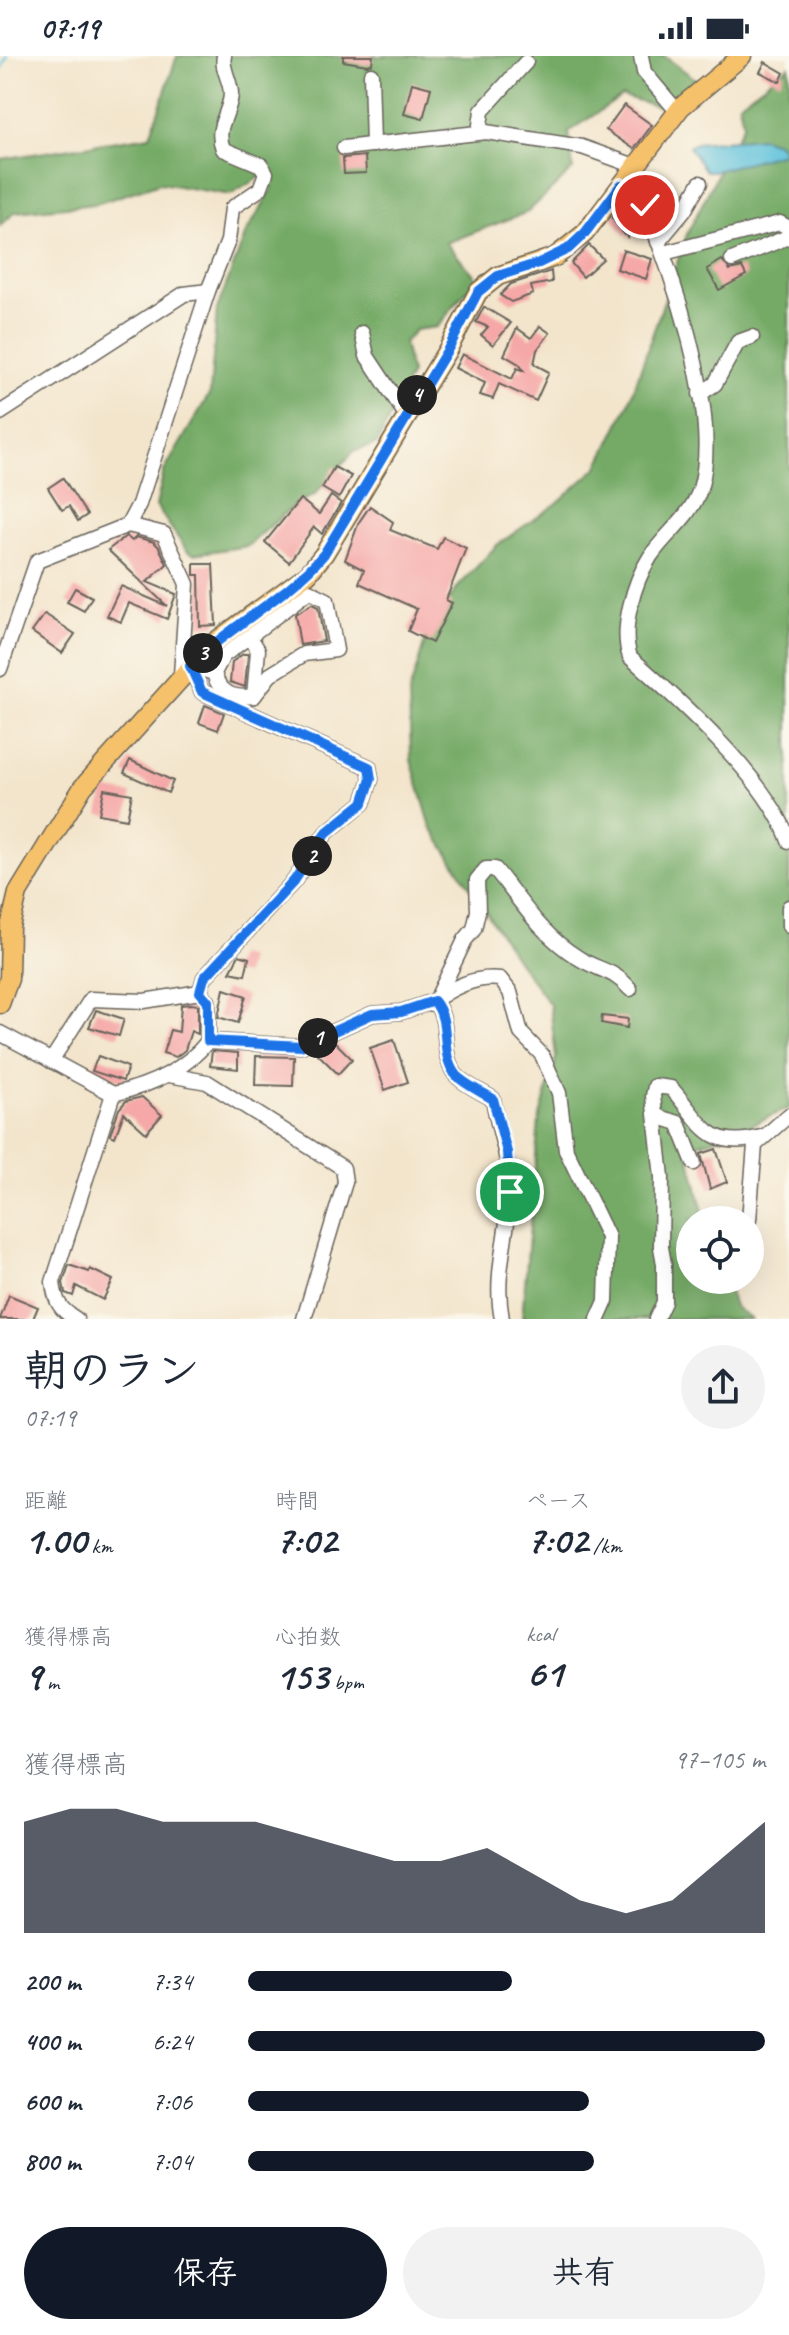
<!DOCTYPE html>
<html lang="ja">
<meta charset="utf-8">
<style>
:root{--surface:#fff;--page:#f2f2f3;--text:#1f2937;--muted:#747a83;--accent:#111827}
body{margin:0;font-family:Caveat,"Klee One",sans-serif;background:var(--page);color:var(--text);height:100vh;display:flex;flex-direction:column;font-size:30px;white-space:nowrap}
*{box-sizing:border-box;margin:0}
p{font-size:26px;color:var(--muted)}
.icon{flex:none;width:44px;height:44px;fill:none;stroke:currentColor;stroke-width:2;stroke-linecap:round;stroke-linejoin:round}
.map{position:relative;height:1263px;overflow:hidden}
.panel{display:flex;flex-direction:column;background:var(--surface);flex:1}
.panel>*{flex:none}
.buttons{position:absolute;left:676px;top:1150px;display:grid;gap:16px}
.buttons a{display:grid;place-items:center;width:88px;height:88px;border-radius:50%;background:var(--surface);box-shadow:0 8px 32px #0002;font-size:40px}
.pin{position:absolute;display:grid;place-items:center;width:68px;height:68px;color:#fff;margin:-34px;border:4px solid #fff;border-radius:50%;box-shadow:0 2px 8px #0007}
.km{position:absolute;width:40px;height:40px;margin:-20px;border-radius:50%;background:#222;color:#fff;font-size:22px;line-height:40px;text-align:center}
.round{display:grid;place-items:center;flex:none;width:84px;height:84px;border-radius:42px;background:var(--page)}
.headline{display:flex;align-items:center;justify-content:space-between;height:136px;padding:0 24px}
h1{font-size:44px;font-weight:700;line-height:60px}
.metrics{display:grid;grid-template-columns:repeat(3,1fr);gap:12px;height:136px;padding:8px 24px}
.metrics div{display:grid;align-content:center}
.metrics b{font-size:40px;font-weight:700}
.metrics small{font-size:22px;font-weight:400}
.metrics p{font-size:22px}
.chart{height:224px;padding:16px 24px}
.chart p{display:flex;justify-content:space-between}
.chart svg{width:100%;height:144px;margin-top:8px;fill:var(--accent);opacity:.7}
.primary-button{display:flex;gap:16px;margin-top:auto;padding:16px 24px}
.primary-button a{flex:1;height:92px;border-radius:48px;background:var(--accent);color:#fff;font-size:32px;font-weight:700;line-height:92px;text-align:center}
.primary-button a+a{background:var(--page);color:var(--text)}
ul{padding:0 24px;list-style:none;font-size:26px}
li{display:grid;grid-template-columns:128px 96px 1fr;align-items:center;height:60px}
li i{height:20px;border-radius:10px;background:var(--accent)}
.status{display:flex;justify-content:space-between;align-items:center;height:56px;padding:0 40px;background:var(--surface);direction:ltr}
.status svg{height:22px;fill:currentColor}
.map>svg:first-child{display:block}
.forest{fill:#75aa66;stroke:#486341;stroke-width:2}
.water{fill:#5dc1db;stroke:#3c6e7c;stroke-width:2}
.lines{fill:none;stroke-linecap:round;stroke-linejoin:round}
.stream{stroke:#5dc1db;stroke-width:3}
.building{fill:#f5a8a7}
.minor-casing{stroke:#67625a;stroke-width:17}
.major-casing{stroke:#67625a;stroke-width:21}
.minor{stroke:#fff;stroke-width:14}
.major{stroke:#f5c16b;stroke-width:18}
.route-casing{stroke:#fff;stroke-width:16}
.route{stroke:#1a73e8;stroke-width:10}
</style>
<div class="status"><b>07:19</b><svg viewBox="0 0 49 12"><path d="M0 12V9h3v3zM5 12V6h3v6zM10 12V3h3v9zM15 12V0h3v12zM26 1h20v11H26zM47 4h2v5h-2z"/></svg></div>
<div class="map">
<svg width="789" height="1263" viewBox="0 0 789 1263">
<rect width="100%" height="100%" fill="#fbf7ec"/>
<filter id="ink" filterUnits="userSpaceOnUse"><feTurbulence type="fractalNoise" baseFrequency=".0125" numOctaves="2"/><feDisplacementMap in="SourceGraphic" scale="16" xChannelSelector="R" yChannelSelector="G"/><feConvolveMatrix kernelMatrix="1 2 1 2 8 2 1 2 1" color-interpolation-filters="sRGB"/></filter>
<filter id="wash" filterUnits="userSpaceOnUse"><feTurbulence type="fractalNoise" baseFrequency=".006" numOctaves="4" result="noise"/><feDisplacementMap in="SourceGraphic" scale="32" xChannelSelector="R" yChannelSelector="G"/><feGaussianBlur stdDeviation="1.8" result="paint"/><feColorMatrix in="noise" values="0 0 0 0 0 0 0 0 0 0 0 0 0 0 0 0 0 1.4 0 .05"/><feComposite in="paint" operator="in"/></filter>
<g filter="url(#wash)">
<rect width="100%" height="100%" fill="#f3e5cc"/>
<g class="forest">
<path d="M177 0H664L697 24 663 52 622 40 569 76 573 113 528 156 446 187 477 222 437 271 415 274 404 287 411 318 377 388 354 395 314 439 293 450 248 490 194 498 187 495 156 450 164 415 210 337 217 253 246 177 273 132 262 120 230 139 160 127 96 148 15 156 0 170V103L150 80Z"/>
<path d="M789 10V1052L728 1079 687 1091 705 1164H690V1224H725L734 1250 750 1263H522L539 1064 556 1002 550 949 517 904 431 771 411 704 409 637 427 578 457 532 497 489 556 448 598 411 629 347 687 178 743 68 739 47Z"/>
</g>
<path class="water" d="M762 82 779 88 783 97 715 115H706L689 91 696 87Z"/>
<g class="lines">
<path class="stream" d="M0 15 7 0"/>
</g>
<g id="blocks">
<g class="building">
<path d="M343 0H373L372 8 367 9 343 5Z"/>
<path d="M765 6 784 17 780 26 760 16Z"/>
<path d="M412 27 431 32 423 63 404 58Z"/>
<path d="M624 49 652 69 634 93 606 74Z"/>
<path d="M365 100 366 117 344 118 343 102Z"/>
<path d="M626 143 642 167 627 182 630 174 625 179 612 162Z"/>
<path d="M589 189 603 203 583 221 571 207Z"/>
<path d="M623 194 652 203 646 223 617 213Z"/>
<path d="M722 204 730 214 742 211 746 219 719 234 707 213Z"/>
<path d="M551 215 552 226 531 230 533 238 511 246 500 239 511 228Z"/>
<path d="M484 251 511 267 493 289 481 279 488 271 476 266Z"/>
<path d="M540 270 550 277 537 294 534 308 549 316 536 345 499 328 493 343 480 339 485 327 455 312 462 298 512 323 517 312 524 315 519 308 504 299 517 272 531 282Z"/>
<path d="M334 411 351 420 339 442 322 432Z"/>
<path d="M63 422 87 459 78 465 69 450 62 454 48 432Z"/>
<path d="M331 440 341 447 322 478 314 471 289 506 265 486 300 443 319 458Z"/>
<path d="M370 450 393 466 390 474 437 493 443 481 466 492 446 544 452 547 432 587 408 575 417 553 359 527 364 514 345 504 359 466Z"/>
<path d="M126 480 132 485 136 481 154 486 159 491 167 508 147 526 176 538 167 563 129 547 121 566 107 560 121 530 167 550 108 494Z"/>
<path d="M194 508H213L216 569 200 570 199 519H194Z"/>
<path d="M75 532 92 541 84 555 67 546Z"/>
<path d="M312 548 318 551 324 585 300 589 295 558Z"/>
<path d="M45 558 75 578 62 597 32 576Z"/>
<path d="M243 598H248L245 631 230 626 232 606Z"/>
<path d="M205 649 224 657 218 674 199 667Z"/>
<path d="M130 704 173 725 168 737 124 717Z"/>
<path d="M104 733 132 738 127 763 99 758Z"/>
<path d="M239 899 249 902 245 919 230 916Z"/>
<path d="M224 933 246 940 238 967 218 961Z"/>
<path d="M191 948 198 949V978L191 975 185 994 176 1001 163 997 170 974 179 976 181 949Z"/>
<path d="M96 954 124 963 119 980 89 971Z"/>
<path d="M602 960 628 963 627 972 601 967Z"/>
<path d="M394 984 408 1026 385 1034 370 992Z"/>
<path d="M335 986 352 1003 338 1018 315 995Z"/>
<path d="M212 995 238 997V1013L210 1010Z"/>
<path d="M98 1000 128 1011 123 1025 92 1015Z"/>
<path d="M256 1000 294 1001 293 1030 255 1029Z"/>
<path d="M142 1041 162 1059 146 1077 124 1057 115 1081 110 1079 119 1053 126 1045Z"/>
<path d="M716 1093 727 1126 710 1133 701 1098Z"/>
<path d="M69 1209 89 1216 90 1213 113 1224 103 1244 76 1230 73 1240 65 1237 63 1227Z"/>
<path d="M9 1239 38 1251 33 1263H0Z"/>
</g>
</g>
</g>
<g filter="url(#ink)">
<use href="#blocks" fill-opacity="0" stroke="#67625a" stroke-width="2"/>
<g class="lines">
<g class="minor-casing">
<g id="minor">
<path d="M641 0 644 16 677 55"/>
<path d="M371 18 373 89"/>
<path d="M479 76 482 55 526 6"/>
<path d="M344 92 486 76 582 91 635 110"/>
<path d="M621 129C630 133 639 139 644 148 651 158 653 172 657 182 681 245 720 367 700 433 691 461 665 478 650 501 634 526 620 573 630 601 680 645 768 724 789 785"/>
<path d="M658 186 684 155 700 127"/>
<path d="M664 197 780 167 789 172"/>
<path d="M732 204 788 181 789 175"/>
<path d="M208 235 228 185 232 152 260 133 266 117 261 109 223 93C214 70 230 59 231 38 231 25 221 12 224 0"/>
<path d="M362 277 367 300 406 359"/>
<path d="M700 338 715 328 738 286 752 281"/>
<path d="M0 357 184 238 208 235 139 448 128 469"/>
<path d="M245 583 253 586 258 594 254 640"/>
<path d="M190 610 202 636 369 711 371 723 363 747 326 777 294 825 204 922 200 936"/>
<path d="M190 610 214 617C219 637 233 643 254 640L270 619 304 598 336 594 327 544 309 535 223 600 214 617"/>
<path d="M0 613 37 505 128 469 164 478 187 528 181 619"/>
<path d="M789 851V870"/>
<path d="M439 938 465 884 474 873 478 855 477 824 486 813H495C521 845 541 879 577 901 598 915 612 912 630 933"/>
<path d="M434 945C453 931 476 920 500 923L510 936 521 977 542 999 559 1037 566 1094 608 1181 606 1245 598 1263"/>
<path d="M0 977 113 1038C150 1030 184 1015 208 985L301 990 372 958 401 956 434 945C452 967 439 996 455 1018 463 1028 482 1036 493 1043 498 1074 510 1102 510 1134 509 1178 493 1218 502 1263"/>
<path d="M51 1005 91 943 144 945 200 936 208 945V985"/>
<path d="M169 1019 207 1026 343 1112 345 1126 304 1263"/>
<path d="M656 1060 678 1067 694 1107"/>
<path d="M749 1164 755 1089 789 1059"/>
<path d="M76 1263C60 1254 55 1245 53 1226L113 1038"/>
<path d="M656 1263 664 1246V1208L661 1191 662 1121 653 1040 655 1030 671 1032C702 1066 707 1095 761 1081"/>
</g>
</g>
<g class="major-casing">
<path id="major" d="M0 948 9 923 10 871 18 837 83 731 212 588 308 518 324 498 448 293 478 236 498 220 555 201 585 177 681 51 742 0"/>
</g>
<use href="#minor" class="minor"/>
<use href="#major" class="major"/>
</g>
</g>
<g class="lines" filter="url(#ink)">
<g class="route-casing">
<path id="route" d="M510 1136 507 1096 493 1043C482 1036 463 1028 455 1018 439 996 452 967 434 945L401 956 372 958 301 990 208 985V945L200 936 204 922 294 825 326 777 363 747 371 723 369 711 202 636 190 610C231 568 286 543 324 498L448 293 478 236 498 220 539 207 568 193 585 177 621 129 645 149"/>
</g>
<use href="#route" class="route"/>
</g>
</svg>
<div class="buttons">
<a><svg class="icon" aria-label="locate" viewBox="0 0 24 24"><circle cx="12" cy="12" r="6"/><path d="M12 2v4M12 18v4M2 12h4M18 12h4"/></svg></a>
</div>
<div class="pin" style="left:510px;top:1136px;background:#1e9e55"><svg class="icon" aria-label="arrive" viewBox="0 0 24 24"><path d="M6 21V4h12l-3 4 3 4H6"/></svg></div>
<div class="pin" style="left:645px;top:149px;background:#d93025"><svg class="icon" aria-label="check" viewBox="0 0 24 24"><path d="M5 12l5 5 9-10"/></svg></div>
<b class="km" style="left:318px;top:982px">1</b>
<b class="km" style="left:312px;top:800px">2</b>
<b class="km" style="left:203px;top:597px">3</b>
<b class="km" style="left:417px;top:339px">4</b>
</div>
<section class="panel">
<div class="headline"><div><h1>朝のラン</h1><p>07:19</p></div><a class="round"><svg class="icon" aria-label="share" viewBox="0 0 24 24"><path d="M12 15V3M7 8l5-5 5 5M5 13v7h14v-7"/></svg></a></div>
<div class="metrics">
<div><p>距離</p><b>1.00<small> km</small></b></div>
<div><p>時間</p><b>7:02</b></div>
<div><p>ペース</p><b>7:02<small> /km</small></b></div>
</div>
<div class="metrics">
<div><p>獲得標高</p><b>9<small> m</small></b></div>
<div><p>心拍数</p><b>153<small> bpm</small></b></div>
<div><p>kcal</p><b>61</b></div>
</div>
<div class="chart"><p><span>獲得標高</span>97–105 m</p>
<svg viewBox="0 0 160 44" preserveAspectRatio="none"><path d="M0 44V10L10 6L20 6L30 10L40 10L50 10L60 14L70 18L80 22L90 22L100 18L110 26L120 34L130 38L140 34L150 22L160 10V44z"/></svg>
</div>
<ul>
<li><b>200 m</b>7:34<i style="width:51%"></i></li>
<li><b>400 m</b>6:24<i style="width:100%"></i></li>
<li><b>600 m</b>7:06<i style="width:66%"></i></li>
<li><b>800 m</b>7:04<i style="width:67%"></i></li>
</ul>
<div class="primary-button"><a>保存</a><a>共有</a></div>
</section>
